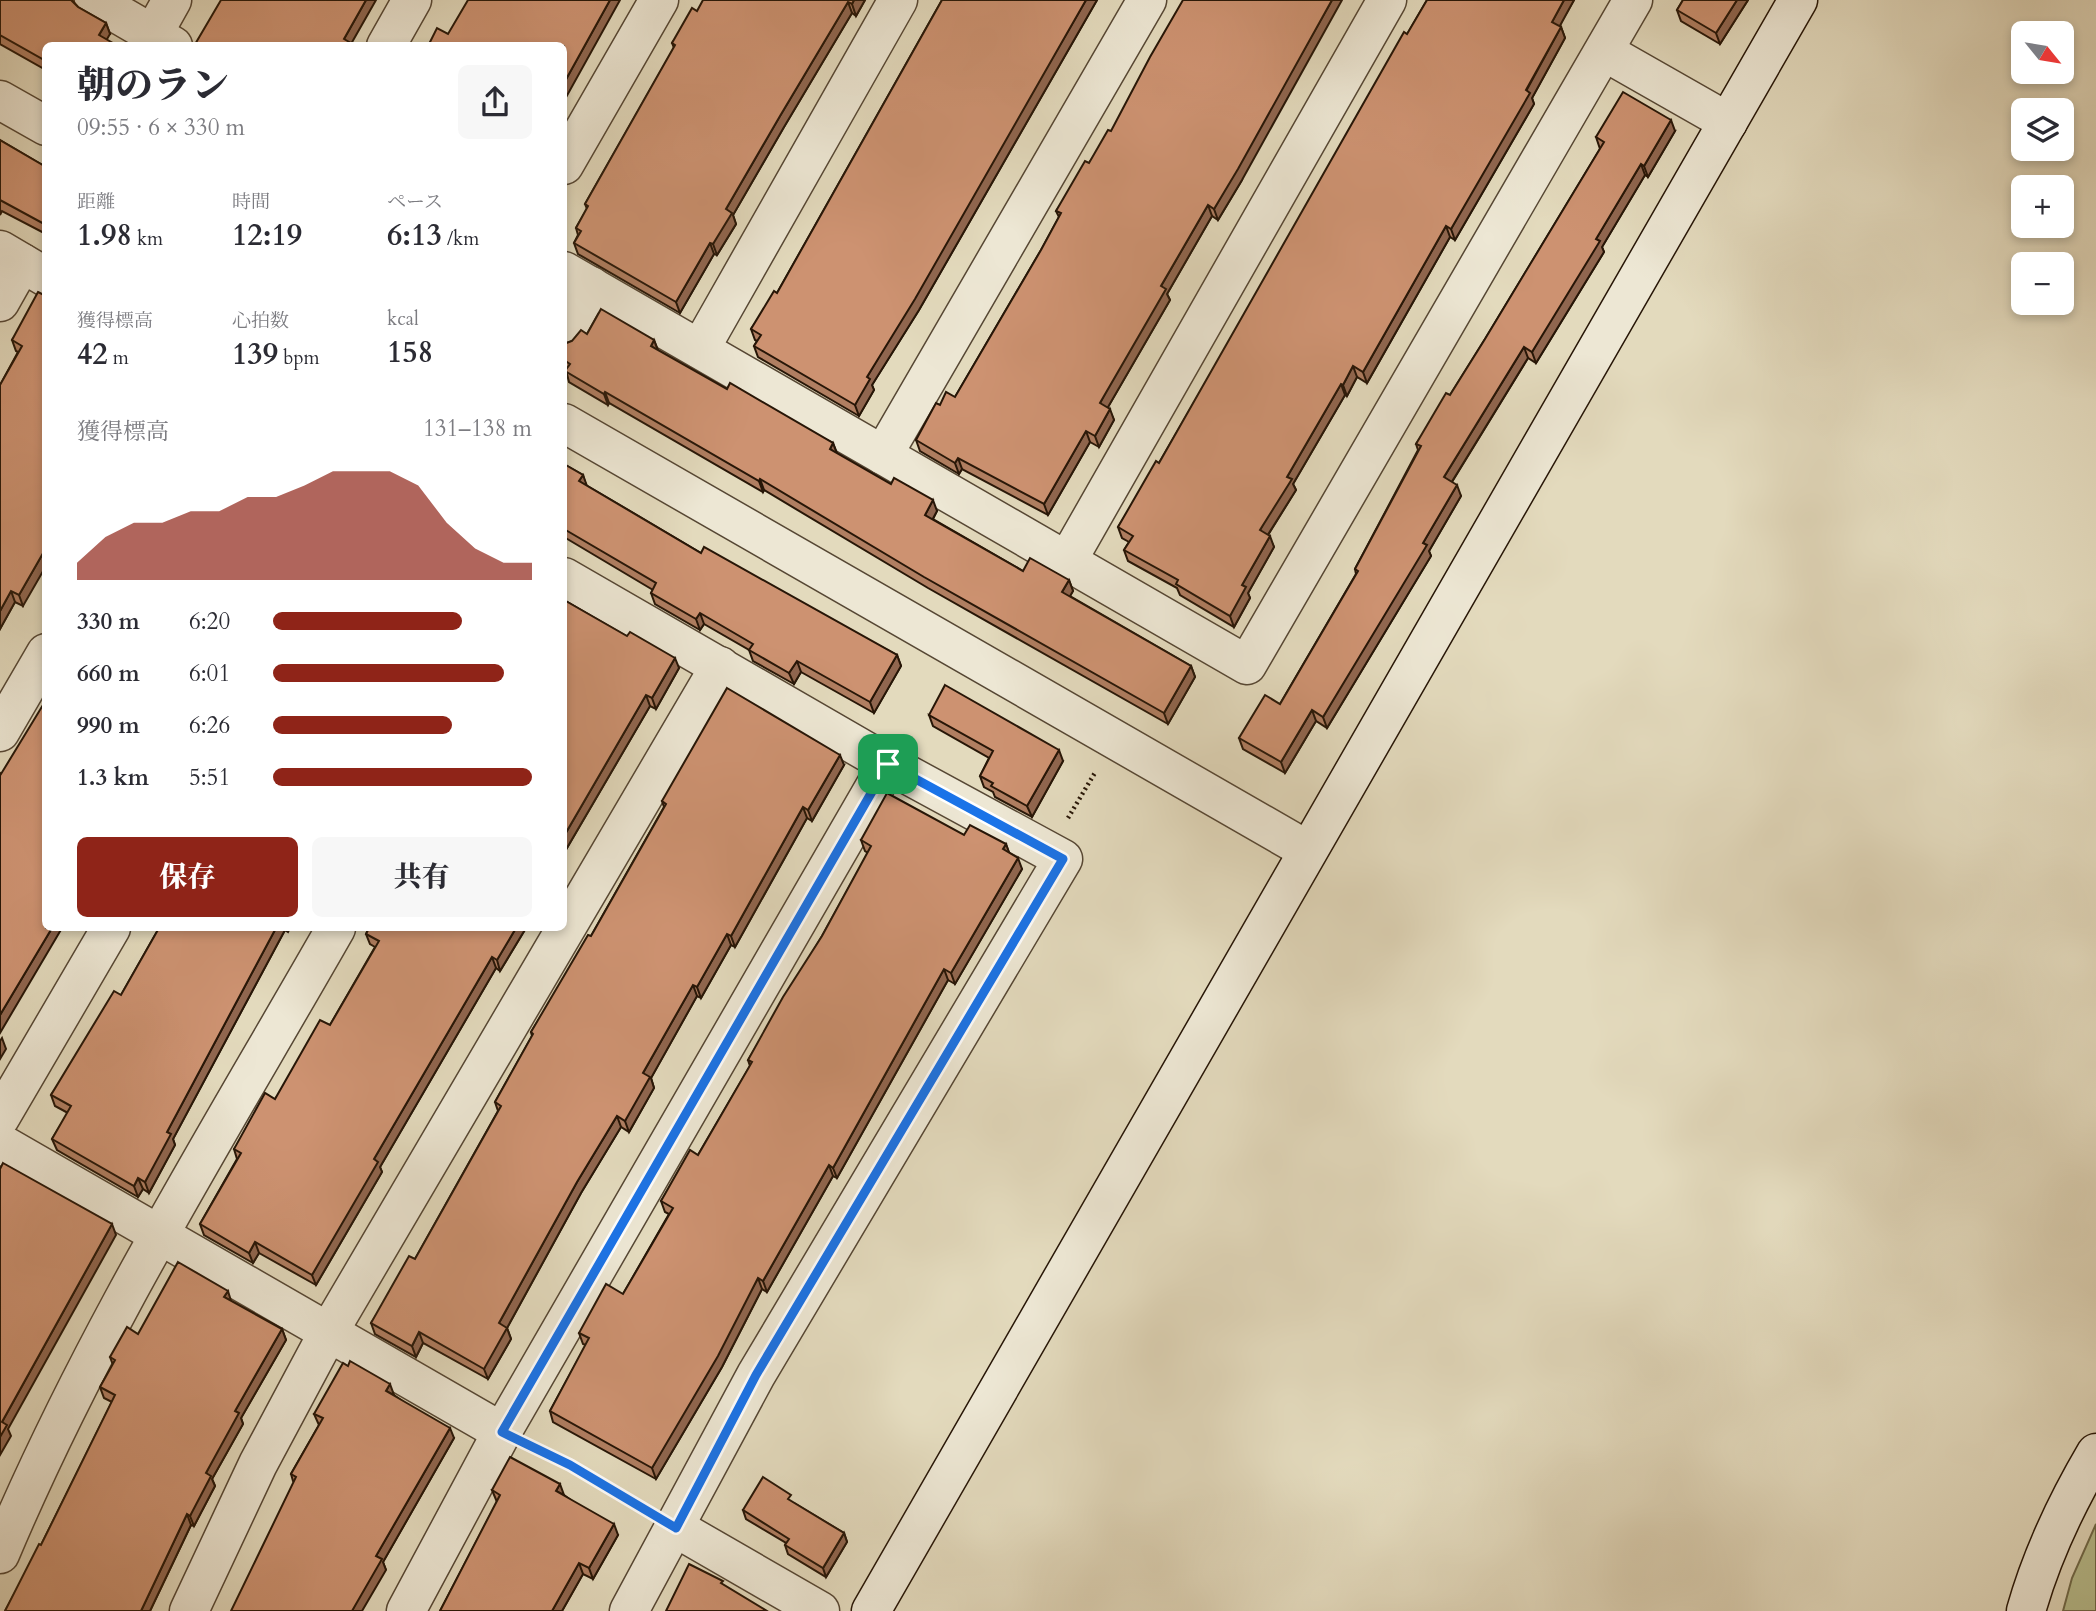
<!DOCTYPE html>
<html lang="ja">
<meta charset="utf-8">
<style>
:root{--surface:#fff;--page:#f7f7f7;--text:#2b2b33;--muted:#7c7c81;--accent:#8f2418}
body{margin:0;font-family:Cardo,"Noto Serif JP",serif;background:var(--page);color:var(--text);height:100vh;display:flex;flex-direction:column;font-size:26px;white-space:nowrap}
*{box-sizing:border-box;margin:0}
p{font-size:23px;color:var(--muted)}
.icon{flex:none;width:38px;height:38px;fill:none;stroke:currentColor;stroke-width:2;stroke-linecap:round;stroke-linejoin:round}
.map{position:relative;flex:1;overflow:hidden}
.sheet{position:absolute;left:42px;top:42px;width:525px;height:889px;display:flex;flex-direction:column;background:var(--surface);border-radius:10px;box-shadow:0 4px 10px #0003}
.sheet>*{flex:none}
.needle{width:46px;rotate:120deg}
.fabs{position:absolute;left:2011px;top:21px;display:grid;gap:14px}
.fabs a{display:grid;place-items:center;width:63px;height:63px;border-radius:10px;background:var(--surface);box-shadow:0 4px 10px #0003;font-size:35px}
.pin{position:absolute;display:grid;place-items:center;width:60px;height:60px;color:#fff;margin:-30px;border-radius:14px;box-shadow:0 4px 10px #0006}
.round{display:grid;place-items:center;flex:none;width:74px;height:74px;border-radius:10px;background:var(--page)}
.headline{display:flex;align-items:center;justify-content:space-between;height:119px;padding:0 35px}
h1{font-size:38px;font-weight:800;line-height:52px}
.metrics{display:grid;grid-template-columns:repeat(3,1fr);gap:10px;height:119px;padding:7px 35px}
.metrics div{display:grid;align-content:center}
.metrics b{font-size:30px;font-weight:800}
.metrics small{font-size:19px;font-weight:400}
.metrics p{font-size:19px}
.chart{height:196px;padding:14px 35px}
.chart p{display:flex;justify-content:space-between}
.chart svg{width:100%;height:126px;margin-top:7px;fill:var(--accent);opacity:.7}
.primary-button{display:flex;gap:14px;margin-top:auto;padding:14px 35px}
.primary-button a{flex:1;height:80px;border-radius:10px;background:var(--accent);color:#fff;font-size:28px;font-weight:800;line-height:80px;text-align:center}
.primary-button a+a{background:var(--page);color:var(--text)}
ul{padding:0 35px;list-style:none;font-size:23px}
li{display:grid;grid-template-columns:112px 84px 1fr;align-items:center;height:52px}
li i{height:18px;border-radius:9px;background:var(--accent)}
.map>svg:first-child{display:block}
.green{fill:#b8be8e;stroke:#706a4a;stroke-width:2}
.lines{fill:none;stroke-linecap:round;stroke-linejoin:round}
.street-casing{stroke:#564734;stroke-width:41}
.secondary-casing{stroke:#271607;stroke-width:41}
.path{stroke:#271607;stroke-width:4.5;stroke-dasharray:2 3.5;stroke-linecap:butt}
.street{stroke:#ede7d4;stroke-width:38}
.secondary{stroke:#ede7d4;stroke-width:38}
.wall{fill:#b07e61;stroke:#271607;stroke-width:2}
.shaded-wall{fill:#90664f;stroke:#271607;stroke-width:2}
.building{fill:#cd9271;stroke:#271607;stroke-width:2}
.route-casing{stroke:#fff;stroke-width:14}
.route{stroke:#1a73e8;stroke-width:9}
</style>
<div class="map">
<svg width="2096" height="1611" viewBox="0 0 2096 1611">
<rect width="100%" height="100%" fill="#e3dabd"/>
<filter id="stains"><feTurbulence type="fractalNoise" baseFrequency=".00286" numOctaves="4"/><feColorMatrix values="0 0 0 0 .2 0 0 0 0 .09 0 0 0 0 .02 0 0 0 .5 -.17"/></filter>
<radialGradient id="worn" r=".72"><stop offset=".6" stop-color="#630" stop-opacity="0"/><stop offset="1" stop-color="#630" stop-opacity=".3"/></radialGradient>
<path class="green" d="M2096 1524V1611H2063L2072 1578Z"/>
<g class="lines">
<g class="street-casing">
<g id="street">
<path d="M94 0 173 46"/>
<path d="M153 34 172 0"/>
<path d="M386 46 412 0"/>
<path d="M1605 52 1728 122"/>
<path d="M0 100 46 126"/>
<path d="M564 165 659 0"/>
<path d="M0 250 46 277"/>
<path d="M564 271 1247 665 1633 0"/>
<path d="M0 302 22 263"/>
<path d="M564 334 591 286"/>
<path d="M700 349 898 0"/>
<path d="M564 423 1307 850"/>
<path d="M883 455 1147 0"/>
<path d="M1067 561 1387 0"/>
<path d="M564 577 888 764 1063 859 756 1375 629 1611"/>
<path d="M0 732 46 653"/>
<path d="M0 1118 111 928"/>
<path d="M0 1143 502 1432"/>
<path d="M676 1528 820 1611"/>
<path d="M0 1554C92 1335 219 1133 336 928"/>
<path d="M189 1611 258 1464 328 1333 720 666"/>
<path d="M406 1611 502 1432 888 764"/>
</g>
</g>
<g class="secondary-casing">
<g id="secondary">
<path d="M871 1611 1798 0"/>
<path d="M2026 1611C2042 1554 2066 1504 2096 1453"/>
</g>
</g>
<g class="path">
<path d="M1068 818 1096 771"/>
<path d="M537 1449 640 1506"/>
</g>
<use href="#street" class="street"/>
<use href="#secondary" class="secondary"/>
</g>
<g class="wall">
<path d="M0 0H72L78 7 106 23 110 34 46 46V70L0 44Z"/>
<path d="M865 0 856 16 852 13 784 127 733 215 736 224 717 255 714 254 680 313 578 254 574 243 578 235 576 228 587 209 585 204 674 48 672 43 697 11Z"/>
<path d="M942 0H1097L919 310 872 385 874 390 859 416 758 357 754 346 757 341 755 340 751 329 777 293Z"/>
<path d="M1427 0H1574L1559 26 1561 27 1565 38 1532 98 1534 104 1455 240 1450 237 1367 383 1357 377 1347 396 1345 395 1293 484 1296 490 1268 535 1274 547 1248 593 1250 598 1234 627 1180 595 1177 588 1128 561 1124 550 1129 542 1122 538 1118 527 1159 463Z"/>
<path d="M1683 0H1748L1720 44 1681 21 1677 10Z"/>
<path d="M1111 131 1242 180 1218 220 1212 216 1167 294 1170 300 1108 407 1114 420 1099 447 1090 442 1048 515 962 469 959 474 920 451 916 440 940 405 955 397 1041 250 1059 217 1056 211Z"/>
<path d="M1675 131 1648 177 1645 175 1602 247 1604 252 1536 363 1528 358 1452 482 1461 496 1429 551 1431 556 1327 728 1316 721 1285 773 1243 749 1239 738 1280 704 1356 574 1355 569 1418 450 1416 444 1450 395 1485 339 1600 149 1596 137Z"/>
<path d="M0 140 46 167V234L2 211 0 215Z"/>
<path d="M46 296 23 606 15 602 0 629V385L18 352 16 351 12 340Z"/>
<path d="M587 334 654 340 658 350 727 389 833 443 837 453 937 511 933 519 1023 571 1069 580 1073 591 1070 596 1191 666 1195 677 1168 724 928 588 764 490 763 492 609 403 608 405 569 382 566 370 564 369V344L572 341Z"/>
<path d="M564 464 583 475 586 485 701 553 897 655 901 666 874 713 801 672 794 684 753 661 749 650 704 624 700 630 655 604 651 593 653 590 564 537Z"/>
<path d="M564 600 679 668 656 709 650 706 564 853Z"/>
<path d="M929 715 1063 761 1032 817 995 797 993 792 984 787 980 776 989 758 933 726Z"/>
<path d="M844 765 812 821 807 818 735 947 731 945 701 998 697 996 651 1078 654 1088 629 1132 621 1127 581 1193 507 1328 511 1339 488 1379 423 1343 416 1357 375 1334 371 1323 415 1259 498 1111 495 1102 532 1036 531 1032 591 936 664 807 662 801Z"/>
<path d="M964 835 1006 844 1009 853 1022 869 955 984 948 980 837 1178 833 1176 767 1292 762 1289 722 1367 656 1479 553 1422 550 1411 586 1345 583 1344 579 1333 623 1294 669 1214 665 1212 661 1201 698 1155 750 1066 748 1060 822 936 868 853 865 851 861 840Z"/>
<path d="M159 928H290L288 932 285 930 173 1139 175 1145 149 1193 143 1189 138 1197 57 1150 52 1139 68 1113 55 1106 51 1095 121 995Z"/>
<path d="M369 928H526L500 971 496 968 380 1167 382 1172 316 1285 259 1253 253 1263 204 1235 200 1224 237 1159 234 1149 275 1099 330 1025 375 947 370 944 366 934Z"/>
<path d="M231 1301 282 1329 286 1340 241 1418 243 1424 212 1479 215 1486 194 1526 191 1525 150 1611H5L41 1545 112 1402 104 1398 100 1387 113 1365 110 1357 138 1334Z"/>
<path d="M394 1395 454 1438 383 1562 386 1570 293 1481 291 1474 319 1425 314 1414Z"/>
<path d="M492 1490 564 1495 618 1535 593 1579 583 1574 562 1611H440L497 1502Z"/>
<path d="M794 1503 844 1533 847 1542 826 1577 788 1554 785 1545 786 1543 746 1519 743 1510Z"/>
</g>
<g class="shaded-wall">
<path d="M366 0H376L351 44V46H346L344 39Z"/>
<path d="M610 0H620L564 101V83Z"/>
<path d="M854 0H865L856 16 852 4Z"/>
<path d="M1086 0H1097L919 310 872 385 874 390 859 416 855 405 867 377Z"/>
<path d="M1332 0H1342L1242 180 1218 220 1214 209Z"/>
<path d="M1564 0H1574L1556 33 1552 22Z"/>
<path d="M1737 0H1748L1720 44 1716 33Z"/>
<path d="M848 2 852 13 784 127 733 215 736 224 717 255 713 244 726 209 780 116Z"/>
<path d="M106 23 110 34 103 46 99 35Z"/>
<path d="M1561 27 1565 38 1532 98 1534 104 1455 240 1451 229Z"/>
<path d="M1671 120 1675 131 1648 177 1644 166Z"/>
<path d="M1641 164 1645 175 1602 247 1604 252 1536 363 1532 352 1596 239Z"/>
<path d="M1208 205 1212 216 1167 294 1170 300 1104 414 1100 403 1161 286Z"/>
<path d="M1446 226 1450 237 1367 383 1363 372Z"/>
<path d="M710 243 714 254 680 313 676 302Z"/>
<path d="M654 340 658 351 651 346Z"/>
<path d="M1524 347 1528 358 1448 488 1444 477Z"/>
<path d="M1353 366 1357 377 1347 396 1343 385Z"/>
<path d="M1341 384 1345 395 1293 484 1296 490 1264 541 1260 530 1287 477Z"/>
<path d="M605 392 609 403 608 405 604 394Z"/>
<path d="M1110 409 1114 420 1099 447 1095 436Z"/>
<path d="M1086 431 1090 442 1048 515 1044 504Z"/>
<path d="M833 443 837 454 830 449Z"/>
<path d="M958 458 962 469 959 474 955 463Z"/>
<path d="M583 475 587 486 579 481Z"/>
<path d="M760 479 764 490 763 492 759 481Z"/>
<path d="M1457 485 1461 496 1429 551 1431 556 1327 728 1323 717 1423 543Z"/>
<path d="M933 500 937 511 929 526 925 515Z"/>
<path d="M1270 536 1274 547 1248 593 1250 598 1234 627 1230 616 1242 585Z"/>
<path d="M46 548V566L23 606 19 595Z"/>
<path d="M1069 580 1073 591 1066 603 1062 592Z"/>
<path d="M11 591 15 602 0 629V611Z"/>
<path d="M700 613 704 624 700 630 696 619Z"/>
<path d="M897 655 901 666 874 713 870 702Z"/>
<path d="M675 658 679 668 656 709 652 698Z"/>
<path d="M797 661 801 672 794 684 789 673Z"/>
<path d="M1191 666 1195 677 1168 724 1164 713Z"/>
<path d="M646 695 650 706 564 853V836Z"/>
<path d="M1312 710 1316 721 1285 773 1281 762Z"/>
<path d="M1059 750 1063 761 1032 817 1027 806Z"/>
<path d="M840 755 844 765 812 821 808 810Z"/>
<path d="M803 807 807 818 735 947 731 936Z"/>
<path d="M1006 844 1010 855 1003 849Z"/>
<path d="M1018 858 1022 869 955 984 951 973Z"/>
<path d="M52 928H62L0 1033V1015Z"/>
<path d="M276 928H284L285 930 173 1139 175 1145 149 1193 145 1182 167 1132Z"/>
<path d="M516 928H526L500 971 497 960Z"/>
<path d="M727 934 731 945 701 998 697 987Z"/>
<path d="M492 957 496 968 380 1167 382 1172 316 1285 312 1275 374 1159Z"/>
<path d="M944 969 948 980 837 1178 833 1168Z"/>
<path d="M693 985 697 996 651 1078 654 1088 629 1132 625 1121 643 1073Z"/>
<path d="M2 1038 6 1049 0 1059V1041Z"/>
<path d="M617 1116 621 1127 581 1193 507 1328 511 1339 488 1379 484 1369 499 1323 577 1182Z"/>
<path d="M829 1165 833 1176 767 1292 763 1281Z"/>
<path d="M138 1178 143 1189 138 1197 134 1186Z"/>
<path d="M112 1224 116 1235 8 1429 11 1436 0 1455V1437L2 1422Z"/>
<path d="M255 1242 259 1253 253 1263 249 1253Z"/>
<path d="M758 1278 762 1289 722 1367 656 1479 652 1468Z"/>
<path d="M228 1291 231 1301 224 1297Z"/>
<path d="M282 1329 286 1340 241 1418 243 1424 212 1479 215 1486 194 1526 190 1516 206 1473 235 1411Z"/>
<path d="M419 1332 423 1343 416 1357 412 1346Z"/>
<path d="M390 1384 394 1395 386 1391Z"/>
<path d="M450 1428 454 1438 383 1562 386 1570 362 1611H352L376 1556Z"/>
<path d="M560 1484 564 1495 556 1491Z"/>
<path d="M187 1514 191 1525 150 1611H141Z"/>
<path d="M614 1524 618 1535 593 1579 589 1568Z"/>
<path d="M844 1533 847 1542 826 1577 823 1568Z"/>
<path d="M579 1563 583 1574 562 1611H552Z"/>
</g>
<g class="building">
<path d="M0 0H71L78 7 106 23 99 35 118 46H46V61L0 35Z"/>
<path d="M221 0H366L344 39 351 43 349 46H194Z"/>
<path d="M468 0H610L564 83V46H428L437 28 448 34Z"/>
<path d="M703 0H854L852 4 848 2 780 116 726 209 732 213 713 244 710 243 676 302 574 243 581 231 576 228 588 206 585 204 675 45 672 43 692 8 697 11Z"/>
<path d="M942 0H1086L915 299 867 377 870 379 855 405 754 346 761 335 751 329 774 291 777 293Z"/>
<path d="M1183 0H1332L1238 169 1214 209 1208 205 1161 286 1166 289 1100 403 1110 409 1095 436 1086 431 1044 504 958 458 955 463 916 440 936 403 940 405 946 392 955 397 1041 250 1061 213 1056 211 1085 161 1089 163 1108 130 1111 131 1150 57Z"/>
<path d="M1427 0H1564L1552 22 1561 27 1526 90 1530 93 1451 229 1446 226 1363 372 1353 366 1343 385 1341 384 1287 477 1292 479 1260 530 1270 536 1242 585 1246 587 1230 616 1176 584 1178 580 1124 550 1133 536 1118 527 1156 461 1159 463 1404 32 1407 34Z"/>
<path d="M1683 0H1737L1716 33 1677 10Z"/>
<path d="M1623 92 1671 120 1644 166 1641 164 1596 239 1600 241 1532 352 1524 347 1444 477 1457 485 1423 543 1427 545 1323 717 1312 710 1281 762 1239 738 1265 695 1280 704 1358 571 1355 569 1421 446 1416 444 1446 393 1450 395 1485 339 1604 142 1596 137Z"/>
<path d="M0 140 46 167V225L0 200Z"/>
<path d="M38 292 46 296V548L19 595 11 591 0 611V385L22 346 12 340Z"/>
<path d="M601 309 654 340 651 346 727 389 730 383 833 443 830 449 891 484 894 478 933 500 925 515 1023 571 1030 558 1069 580 1062 592 1191 666 1164 713 924 577 760 479 759 481 605 392 604 394 565 371 570 364 564 360V344L572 341 581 330 587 334Z"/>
<path d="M564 464 583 475 579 481 701 553 704 547 897 655 870 702 797 661 789 673 749 650 753 644 700 613 696 619 651 593 656 583 564 529Z"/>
<path d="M564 600 627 636 630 632 675 658 652 698 646 695 564 836Z"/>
<path d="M945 685 1059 750 1027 806 991 786 993 783 980 776 993 751 929 715Z"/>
<path d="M727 688 840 755 808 810 803 807 731 936 727 934 697 987 693 985 643 1073 650 1077 625 1121 617 1116 577 1182 499 1323 507 1328 484 1369 419 1332 412 1346 371 1323 409 1256 415 1259 501 1106 495 1102 533 1034 531 1032 588 935 591 936 666 804 662 801Z"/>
<path d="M46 700V928H52L0 1015V773L1 774Z"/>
<path d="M887 793 964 835 970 825 1006 844 1003 849 1018 858 951 973 944 969 833 1168 829 1165 763 1281 758 1278 718 1356 652 1468 550 1411 589 1338 579 1333 606 1284 623 1294 673 1208 661 1201 690 1150 698 1155 752 1062 748 1060 783 997 822 936 871 846 861 840Z"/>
<path d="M159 928H276L167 1132 171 1134 145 1182 138 1178 134 1186 52 1139 71 1106 51 1095 114 991 121 995Z"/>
<path d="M369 928H516L497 960 492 957 374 1159 378 1162 312 1275 255 1242 249 1253 200 1224 241 1153 234 1149 265 1093 275 1099 320 1020 330 1025 379 941 366 934Z"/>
<path d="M3 1163 112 1224 2 1422 7 1425 0 1437V1169Z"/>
<path d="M178 1262 228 1291 224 1297 282 1329 235 1411 239 1413 206 1473 211 1476 190 1516 187 1514 141 1611H5L39 1544 41 1545 115 1395 100 1387 115 1360 110 1357 127 1327 138 1334Z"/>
<path d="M350 1361 390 1384 386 1391 450 1428 376 1556 382 1559 352 1611H231L296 1477 291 1474 323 1418 314 1414 343 1363 348 1366Z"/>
<path d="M510 1457 560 1484 556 1491 614 1524 589 1568 579 1563 552 1611H440L500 1495 492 1490Z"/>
<path d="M763 1477 791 1495 788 1499 844 1533 823 1568 785 1545 789 1539 743 1510Z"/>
<path d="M689 1564 723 1581 721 1583 767 1611H666Z"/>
</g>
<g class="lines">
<g class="route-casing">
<path id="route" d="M888 764 1063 859 756 1375 676 1528 570 1465 502 1432Z"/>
</g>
<use href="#route" class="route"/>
</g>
<rect width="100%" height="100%" filter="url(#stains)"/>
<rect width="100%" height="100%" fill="url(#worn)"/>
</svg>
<div class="fabs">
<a><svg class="needle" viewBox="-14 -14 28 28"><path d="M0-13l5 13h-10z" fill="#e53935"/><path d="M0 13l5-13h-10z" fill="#7c7c81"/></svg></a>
<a><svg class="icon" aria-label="layers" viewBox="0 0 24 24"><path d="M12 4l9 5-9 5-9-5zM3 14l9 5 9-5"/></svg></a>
<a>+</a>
<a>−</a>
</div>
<div class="pin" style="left:888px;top:764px;background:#1e9e55"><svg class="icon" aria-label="arrive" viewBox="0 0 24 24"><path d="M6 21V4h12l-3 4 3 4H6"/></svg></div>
<section class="sheet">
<div class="headline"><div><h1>朝のラン</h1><p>09:55 · 6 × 330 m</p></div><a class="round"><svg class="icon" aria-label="share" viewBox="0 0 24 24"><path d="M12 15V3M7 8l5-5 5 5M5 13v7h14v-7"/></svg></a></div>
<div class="metrics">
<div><p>距離</p><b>1.98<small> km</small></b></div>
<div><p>時間</p><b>12:19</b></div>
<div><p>ペース</p><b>6:13<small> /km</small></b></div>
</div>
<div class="metrics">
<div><p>獲得標高</p><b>42<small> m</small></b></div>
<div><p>心拍数</p><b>139<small> bpm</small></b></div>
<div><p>kcal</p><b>158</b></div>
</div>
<div class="chart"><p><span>獲得標高</span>131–138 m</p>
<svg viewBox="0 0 160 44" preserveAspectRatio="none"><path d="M0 44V38L10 29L20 24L30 24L40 20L50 20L60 15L70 15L80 11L90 6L100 6L110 6L120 11L130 24L140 33L150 38L160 38V44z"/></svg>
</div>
<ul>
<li><b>330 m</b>6:20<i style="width:73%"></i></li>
<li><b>660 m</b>6:01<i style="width:89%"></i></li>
<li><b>990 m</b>6:26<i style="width:69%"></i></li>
<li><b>1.3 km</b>5:51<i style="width:100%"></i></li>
</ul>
<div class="primary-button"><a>保存</a><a>共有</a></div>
</section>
</div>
